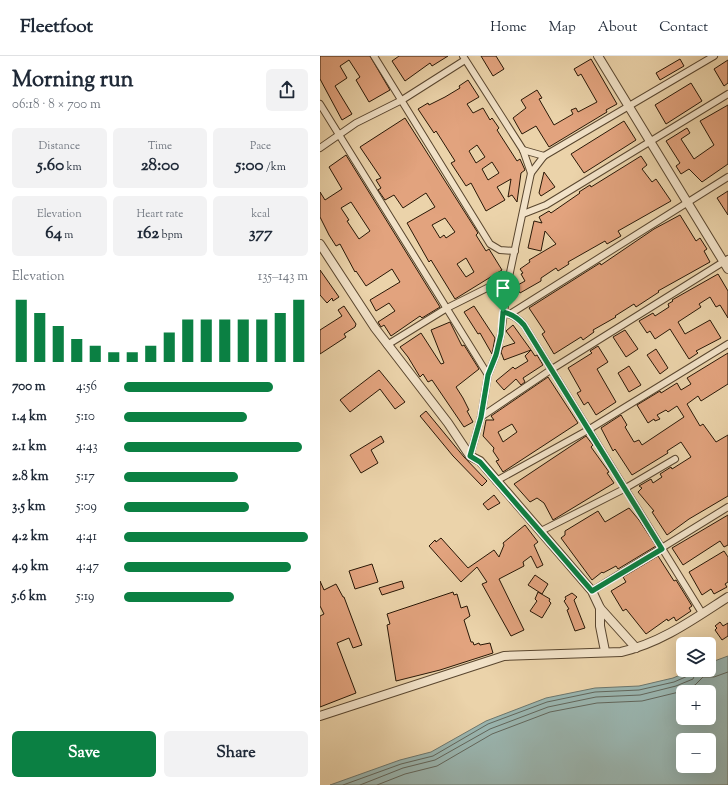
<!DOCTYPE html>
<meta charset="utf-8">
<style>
:root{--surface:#fff;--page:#f2f2f3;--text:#1f2937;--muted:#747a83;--line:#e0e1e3;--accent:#0b8043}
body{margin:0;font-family:"Sorts Mill Goudy",serif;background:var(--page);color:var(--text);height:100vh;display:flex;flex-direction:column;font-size:15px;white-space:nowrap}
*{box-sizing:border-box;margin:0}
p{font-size:13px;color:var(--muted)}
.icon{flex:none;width:22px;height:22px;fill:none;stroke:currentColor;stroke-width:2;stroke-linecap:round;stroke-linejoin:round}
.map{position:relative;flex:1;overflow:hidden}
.panel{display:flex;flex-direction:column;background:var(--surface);width:320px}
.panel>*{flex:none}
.fabs{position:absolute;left:356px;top:581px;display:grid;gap:8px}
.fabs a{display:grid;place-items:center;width:40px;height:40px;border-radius:6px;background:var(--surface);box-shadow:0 4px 16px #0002;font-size:20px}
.pin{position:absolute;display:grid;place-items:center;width:34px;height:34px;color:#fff;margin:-41px -17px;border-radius:50% 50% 50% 0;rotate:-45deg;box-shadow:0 0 4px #0007}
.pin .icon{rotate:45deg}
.round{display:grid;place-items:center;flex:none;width:42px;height:42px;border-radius:6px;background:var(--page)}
.headline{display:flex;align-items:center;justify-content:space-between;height:68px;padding:0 12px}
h1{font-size:22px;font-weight:700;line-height:30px}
.metrics{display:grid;grid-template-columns:repeat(3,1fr);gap:6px;height:68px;padding:4px 12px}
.metrics div{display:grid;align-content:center;border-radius:6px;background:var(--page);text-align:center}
.metrics b{font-size:17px;font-weight:700}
.metrics small{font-size:11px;font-weight:400}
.metrics p{font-size:11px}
.chart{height:112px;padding:8px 12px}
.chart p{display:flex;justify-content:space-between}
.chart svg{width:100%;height:72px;margin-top:4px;stroke:var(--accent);stroke-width:6}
.button{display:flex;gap:8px;margin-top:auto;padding:8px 12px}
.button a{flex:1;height:46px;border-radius:6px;background:var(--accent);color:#fff;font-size:16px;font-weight:700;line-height:46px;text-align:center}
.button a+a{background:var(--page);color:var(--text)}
ul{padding:0 12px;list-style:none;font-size:13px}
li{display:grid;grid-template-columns:64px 48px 1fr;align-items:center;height:30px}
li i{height:10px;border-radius:5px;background:var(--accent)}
header{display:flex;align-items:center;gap:24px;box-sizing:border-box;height:56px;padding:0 20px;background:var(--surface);border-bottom:1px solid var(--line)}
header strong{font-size:19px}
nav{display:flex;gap:22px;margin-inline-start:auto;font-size:14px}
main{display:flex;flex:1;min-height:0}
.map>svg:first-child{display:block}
.water{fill:#9ab6b1;stroke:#6c766d;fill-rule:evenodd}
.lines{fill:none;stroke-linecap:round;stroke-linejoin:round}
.shore{stroke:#61665c;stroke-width:1}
.building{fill:#e2a37e;stroke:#281706;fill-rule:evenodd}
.minor-casing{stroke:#59462f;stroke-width:8}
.tertiary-casing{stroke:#59462f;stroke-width:10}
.minor{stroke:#f2e2c8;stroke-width:6}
.tertiary{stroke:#f2e2c8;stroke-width:8}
.route-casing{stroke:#fff;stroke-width:8}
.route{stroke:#0b8043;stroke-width:5}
</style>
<header>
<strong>Fleetfoot</strong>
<nav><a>Home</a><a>Map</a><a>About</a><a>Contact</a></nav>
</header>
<main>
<section class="panel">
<div class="headline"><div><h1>Morning run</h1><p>06:18 · 8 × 700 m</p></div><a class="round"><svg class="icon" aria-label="share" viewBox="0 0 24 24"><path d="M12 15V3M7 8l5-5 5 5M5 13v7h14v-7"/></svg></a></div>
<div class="metrics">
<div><p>Distance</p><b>5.60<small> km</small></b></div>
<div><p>Time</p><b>28:00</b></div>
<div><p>Pace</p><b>5:00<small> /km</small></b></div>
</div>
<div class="metrics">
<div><p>Elevation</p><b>64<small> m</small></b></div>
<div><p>Heart rate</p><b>162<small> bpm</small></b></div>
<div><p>kcal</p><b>377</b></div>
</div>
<div class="chart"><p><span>Elevation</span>135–143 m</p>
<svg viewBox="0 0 160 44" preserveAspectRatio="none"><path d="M5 44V6M15 44V14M25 44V22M35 44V30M45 44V34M55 44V38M65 44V38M75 44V34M85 44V26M95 44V18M105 44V18M115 44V18M125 44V18M135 44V18M145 44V14M155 44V6"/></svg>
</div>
<ul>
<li><b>700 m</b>4:56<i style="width:81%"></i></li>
<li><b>1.4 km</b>5:10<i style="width:67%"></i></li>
<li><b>2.1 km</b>4:43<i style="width:97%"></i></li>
<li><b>2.8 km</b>5:17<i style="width:62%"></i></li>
<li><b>3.5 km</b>5:09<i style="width:68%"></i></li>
<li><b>4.2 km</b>4:41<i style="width:100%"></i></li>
<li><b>4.9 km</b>4:47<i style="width:91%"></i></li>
<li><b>5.6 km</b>5:19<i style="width:60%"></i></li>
</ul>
<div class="button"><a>Save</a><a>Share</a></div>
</section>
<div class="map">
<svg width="408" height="729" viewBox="0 0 408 729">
<rect width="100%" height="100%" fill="#ebd3aa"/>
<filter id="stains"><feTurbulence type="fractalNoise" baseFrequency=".005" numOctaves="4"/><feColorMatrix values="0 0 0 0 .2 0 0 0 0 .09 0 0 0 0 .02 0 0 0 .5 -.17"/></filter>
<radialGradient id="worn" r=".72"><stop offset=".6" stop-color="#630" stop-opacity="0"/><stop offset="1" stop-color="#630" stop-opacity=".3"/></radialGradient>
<path class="water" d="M408 600V729H10L80 704 111 696 166 665 226 642 275 632 319 630 353 622 372 614H389V607ZM363 636H389V662H363ZM363 684H389V710H363Z"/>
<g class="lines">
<g class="shore">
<path d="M23 729 81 708 113 700 168 668 227 646 275 636 319 634 354 626 370 619 372 614"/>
<path d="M40 729 83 712 115 704 170 673 228 651 276 641 320 639 356 630 373 623 377 614"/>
<path d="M57 729 85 718 117 710 172 678 230 656 277 647 322 645 359 636 375 629 383 621H394L408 616"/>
</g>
</g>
<g class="building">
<path d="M0 0H50L70 34 49 46 36 24 40 21 29 4 20 10 27 22 15 30 32 58 22 64 0 23Z"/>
<path d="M79 0H128L112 10 110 7 85 25 72 5Z"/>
<path d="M161 0H176L184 13 173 20Z"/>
<path d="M271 3 297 48 286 54 287 56 229 91 216 70 202 78 193 62 206 52 201 44 217 34 222 42 219 43 234 69 253 58 251 54 256 52 258 56 277 46 261 18 258 20 254 13Z"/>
<path d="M360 3 364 10 340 24 336 17Z"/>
<path d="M408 4V27L404 30 394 13Z"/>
<path d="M148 24 159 41 147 48 153 57 163 52 170 64 172 62 179 72 177 74 197 105 200 103 205 114 201 117 197 146 192 139 188 141 191 123 177 131 185 144 166 155 151 127 146 130 131 107 135 105 116 75 114 77 98 53 108 47 109 49 125 41 140 32 139 30ZM157 89 165 101 156 107 149 95ZM172 106 179 117 168 124 162 113Z"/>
<path d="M371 27 382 45 346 68 335 49Z"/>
<path d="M408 49V108L382 126 369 113 361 118 356 110 360 107 346 85 367 72 370 77 361 83 374 103 394 89 380 65Z"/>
<path d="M85 62 158 177 156 179 166 195 169 193 182 214 135 243 111 204 109 206 87 167 115 151 106 137 83 152 74 139 65 144 58 134 61 132 56 124 61 122 40 91ZM125 162 135 176 126 182 124 179 120 182 112 169ZM146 202 154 216 146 221 137 208Z"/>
<path d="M304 65 316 84 264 117 251 98Z"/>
<path d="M26 99 120 251 102 262 100 260 71 280 64 269 61 271 58 266 75 255 69 247 56 255 50 244 80 226 72 213 46 230 36 215 35 216 20 188 16 190 9 179 0 161V136L5 144 22 133 9 111ZM31 146 50 175 39 183 27 165 29 164 21 152Z"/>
<path d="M321 100 327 109 322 113 332 126 336 123 351 145 298 175 301 180 287 188 285 185 248 206 249 208 238 215 236 212 221 222V225L200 237 196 230 205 225 201 218 203 217 200 213 210 206 209 204 236 188 225 175 221 195 208 192 214 165 222 167 219 161 229 155 231 157 260 137 259 136 270 129 271 131Z"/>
<path d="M224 116 235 131 221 140 219 137Z"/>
<path d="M408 135V159L397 142Z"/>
<path d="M360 159 376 185 380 182 387 193 384 195 390 206 338 235 339 236 316 251 314 248 295 260 296 261 273 274 274 276 263 284 261 281 234 298 222 278 225 276 209 252 280 207 281 209 334 173Z"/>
<path d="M0 214 19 241 13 245 12 242 7 247 0 239Z"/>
<path d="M398 218 408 235V262L400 249 396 251 390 241 379 248 381 251 358 266 365 278 390 264 401 282 376 295 378 297 369 303 350 273 335 283 330 275 327 277 319 265 333 257 335 260 349 251 348 248 353 245 352 244Z"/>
<path d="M24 250 36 268 35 271 24 278 26 281 0 298V274L22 260 18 254Z"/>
<path d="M154 250 175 282 172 298 160 277 158 278 144 256Z"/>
<path d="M130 266 142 290 144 289 159 313 136 331 143 342 149 354 147 355 153 366 144 371 112 324 108 326 103 318 100 321 88 301 80 291 101 277 121 308 124 307 111 274Z"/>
<path d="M193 269 211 294 184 304 181 296 183 291 195 287 186 275Z"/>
<path d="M305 274 318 293 306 301 293 281Z"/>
<path d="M278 290 288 306 277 313 296 346 276 359 268 346 264 349 257 337 261 335 248 312 272 297 270 295Z"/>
<path d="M336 293 348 312 340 318 327 299Z"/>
<path d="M211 294 215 300 217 299 223 309 203 322 205 326 201 329 196 323 184 334 176 325 193 311 195 313 208 305 205 300Z"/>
<path d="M408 297V328L381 345 378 340 367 348 380 370 383 368 396 386 408 379V440L369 463 347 479 332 456 334 455 318 436 322 432 319 430 331 423 333 427 342 421 340 418 351 411 352 413 371 401 361 386 347 395 348 397 312 419 295 393 293 395 281 372 301 359 307 369 305 371 314 386 319 384 322 389 364 361 357 350 348 356 346 354 337 359 340 363 335 365 334 363 328 367 317 349 340 335 341 337 357 327 361 334 371 328 367 322Z"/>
<path d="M309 310 321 329 309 336 298 317Z"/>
<path d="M59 314 85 346 75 353 60 333 30 356 20 344Z"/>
<path d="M228 321 258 367 183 416 176 405 179 404 173 395 174 392 163 380 166 364H174L171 360ZM192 368 197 376 183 386 178 376Z"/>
<path d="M106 355 144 401 167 425 162 430 133 400 100 360Z"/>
<path d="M61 380 64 386 51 394 58 407 41 417 30 399Z"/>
<path d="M266 380 273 389 271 391 289 416 287 417 294 427 233 464 224 447 217 442 210 446 194 428Z"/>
<path d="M174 439 180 447 168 454 163 448Z"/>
<path d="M309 452 319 464 336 490 298 513 296 510 283 517 282 516 272 524 241 482 245 479V475L278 455 285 466Z"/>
<path d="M408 459V489L404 491 400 485 363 509 352 492Z"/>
<path d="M205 469 218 486 214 489 223 509 217 512 211 500 203 506 204 510 179 523 204 574 191 580 162 528 167 526 157 511 141 526 109 490 115 484 116 486 121 482 148 512 174 494 179 501 184 489 183 487Z"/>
<path d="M404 495 408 501V526L405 528 407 531 394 538 391 533 382 539 369 516Z"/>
<path d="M338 500 354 525 356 524 372 550 369 552 371 555 356 565 354 561 348 565 347 563 326 578 306 553 303 555 291 535 306 526 303 521Z"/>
<path d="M52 508 58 526 35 533 29 515Z"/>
<path d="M215 519 228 528 222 538 208 529Z"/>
<path d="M0 525 4 534 16 528 23 541H24L42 589 33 592 29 582 17 587 36 637 0 651V560L4 558 0 550Z"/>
<path d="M82 525 84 532 62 539 59 532Z"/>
<path d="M133 536 134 539 137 538 141 552 147 550 150 560 144 564 151 586H153L154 589 159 587 160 589 170 587 173 597 120 614 76 625 67 569 70 568 67 558Z"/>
<path d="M218 536 230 543 229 545 231 547 222 562 210 555 217 545 215 543Z"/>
<path d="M252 537 257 541 254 544 265 572 255 575 247 554 249 553 244 545 246 543 245 541Z"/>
<path d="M400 566 403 570 408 567V580L402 584 395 574 397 572 395 570Z"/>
</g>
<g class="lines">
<g class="minor-casing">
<g id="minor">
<path d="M54 0 170 188 180 194 195 195"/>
<path d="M143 0 203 94 211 117 189 221 181 278 176 299 168 319 161 361 150 400"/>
<path d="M0 48 168 319"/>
<path d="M0 92 36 67 82 44 145 4"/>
<path d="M203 94 224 100"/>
<path d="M211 117 224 100 394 0"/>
<path d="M203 158 226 149 408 38"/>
<path d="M183 257C192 258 198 262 204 269L382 557"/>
<path d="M190 258 408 121"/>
<path d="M67 289 127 252 189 221"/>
<path d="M161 361 232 313 408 203"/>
<path d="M176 425 268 374 408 288"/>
<path d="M221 475 304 433 355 403"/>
<path d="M272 535 408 451"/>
</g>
</g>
<g class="tertiary-casing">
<g id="tertiary">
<path d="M278 0 408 213"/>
<path d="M0 188 55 272 128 367 150 400 160 405 272 535 280 552 316 592"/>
<path d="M280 552V570L285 595"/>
<path d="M0 660 184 600 301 596C341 587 374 563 408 541"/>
</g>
</g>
<use href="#minor" class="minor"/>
<use href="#tertiary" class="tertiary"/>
</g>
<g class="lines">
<g class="route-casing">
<path id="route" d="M183 256C192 258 198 262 204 269L342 493 272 535 160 406 150 400 161 361 168 319 176 299 181 278Z"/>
</g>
<use href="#route" class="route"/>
</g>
<rect width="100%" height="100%" filter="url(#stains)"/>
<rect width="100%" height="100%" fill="url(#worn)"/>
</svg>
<div class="fabs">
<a><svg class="icon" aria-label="layers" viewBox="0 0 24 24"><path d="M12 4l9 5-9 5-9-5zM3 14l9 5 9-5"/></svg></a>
<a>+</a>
<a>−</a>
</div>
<div class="pin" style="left:183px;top:256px;background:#1e9e55"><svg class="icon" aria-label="arrive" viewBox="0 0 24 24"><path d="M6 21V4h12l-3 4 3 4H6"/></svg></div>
</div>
</main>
